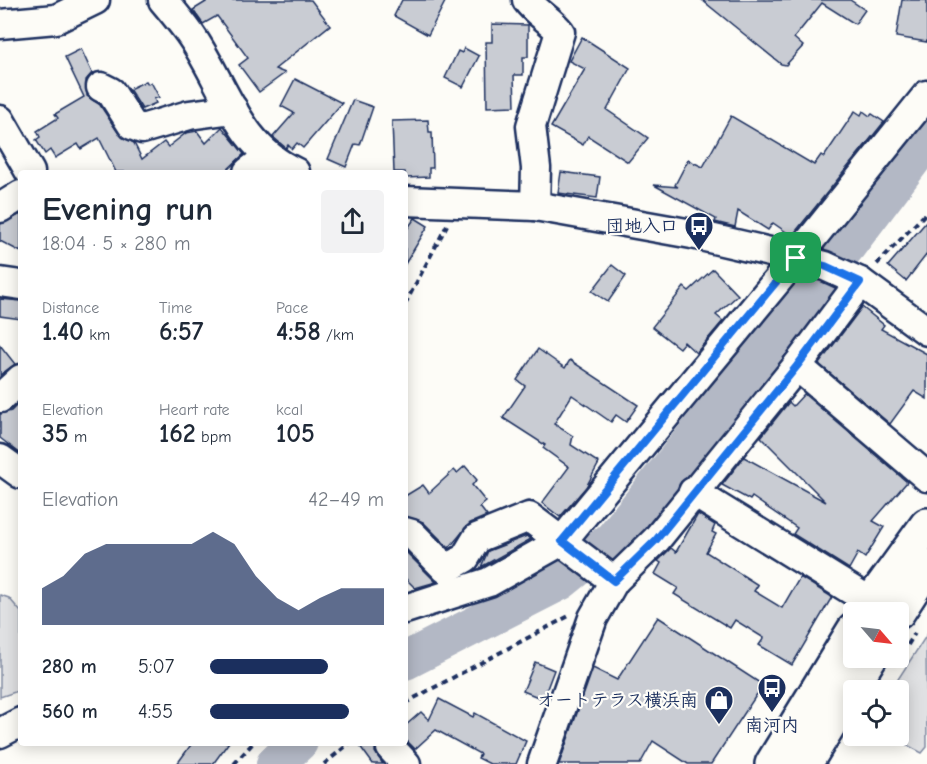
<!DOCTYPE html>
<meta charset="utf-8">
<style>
:root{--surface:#fff;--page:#f2f2f3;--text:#1f2937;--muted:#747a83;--accent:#1b2f5e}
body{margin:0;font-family:"Comic Neue","Klee One",sans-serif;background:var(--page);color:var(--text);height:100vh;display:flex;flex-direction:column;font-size:22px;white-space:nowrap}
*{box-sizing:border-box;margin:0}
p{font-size:20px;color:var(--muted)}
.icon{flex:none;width:33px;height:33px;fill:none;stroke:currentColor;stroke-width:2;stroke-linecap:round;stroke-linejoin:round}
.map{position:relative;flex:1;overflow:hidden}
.sheet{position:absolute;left:18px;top:170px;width:390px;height:576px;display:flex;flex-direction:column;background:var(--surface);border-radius:6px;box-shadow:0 3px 15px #0003}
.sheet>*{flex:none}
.needle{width:39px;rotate:118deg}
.tools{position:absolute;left:843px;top:602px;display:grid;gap:12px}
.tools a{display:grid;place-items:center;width:66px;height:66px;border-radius:6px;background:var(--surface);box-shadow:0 3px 15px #0003;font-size:30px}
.pin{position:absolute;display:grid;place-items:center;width:51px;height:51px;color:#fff;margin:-26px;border-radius:12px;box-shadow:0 3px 9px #0006}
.round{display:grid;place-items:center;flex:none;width:63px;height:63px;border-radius:6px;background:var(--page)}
.summary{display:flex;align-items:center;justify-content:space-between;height:102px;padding:0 24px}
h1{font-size:33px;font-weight:700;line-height:45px}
.figures{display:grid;grid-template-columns:repeat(3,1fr);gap:9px;height:102px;padding:6px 24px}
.figures div{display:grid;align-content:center}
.figures b{font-size:26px;font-weight:700}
.figures small{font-size:16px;font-weight:400}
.figures p{font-size:16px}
.chart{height:168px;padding:12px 24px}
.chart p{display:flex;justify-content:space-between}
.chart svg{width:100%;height:108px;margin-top:6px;fill:var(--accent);opacity:.7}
ul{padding:0 24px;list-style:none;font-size:20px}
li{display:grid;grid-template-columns:96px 72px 1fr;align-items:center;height:45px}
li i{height:15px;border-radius:8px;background:var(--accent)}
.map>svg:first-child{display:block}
.green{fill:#e0e1e3;stroke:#7e88a0;stroke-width:1.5}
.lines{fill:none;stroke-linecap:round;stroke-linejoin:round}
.river{stroke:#b3b8c5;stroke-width:38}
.building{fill:#c9ccd3;stroke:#1b2f5e;stroke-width:1.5}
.minor-casing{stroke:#1b2f5e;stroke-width:33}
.major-casing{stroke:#1b2f5e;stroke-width:38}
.path{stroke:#1b2f5e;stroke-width:4;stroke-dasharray:6 4.5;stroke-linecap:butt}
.minor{stroke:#fdfcf7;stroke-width:28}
.major{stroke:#fdfcf7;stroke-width:33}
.route-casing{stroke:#fff;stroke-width:12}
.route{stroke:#1a73e8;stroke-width:8}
.labels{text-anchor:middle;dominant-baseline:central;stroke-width:4.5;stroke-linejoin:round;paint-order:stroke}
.poi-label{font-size:18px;font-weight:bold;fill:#1b2f5e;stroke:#fdfcf7;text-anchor:end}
</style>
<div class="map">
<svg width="927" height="764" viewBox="0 0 927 764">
<rect width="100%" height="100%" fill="#fdfcf7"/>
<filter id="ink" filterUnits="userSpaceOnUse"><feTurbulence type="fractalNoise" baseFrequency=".0167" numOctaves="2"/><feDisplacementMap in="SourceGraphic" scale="12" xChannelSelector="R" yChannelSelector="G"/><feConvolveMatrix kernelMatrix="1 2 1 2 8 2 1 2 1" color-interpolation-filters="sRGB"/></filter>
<g filter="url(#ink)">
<g class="green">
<path d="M0 595 9 598 21 612V690L0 697Z"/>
<path d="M926 636 927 747 922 753 888 735H898V690H891Z"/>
</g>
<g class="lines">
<g class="river">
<path d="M405 661 561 581 613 539 847 246 927 140"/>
<path d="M275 764 299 742"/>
</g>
</g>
<g class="building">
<path d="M204 0H311L330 25 275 69 285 73 259 92 239 65 248 58 217 16 203 24 193 10 206 2Z"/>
<path d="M402 0H446L428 35 394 16Z"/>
<path d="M702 0H850L865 10 855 24 822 3 794 38 803 46 786 65 781 64Z"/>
<path d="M902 0H927V42L896 37Z"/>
<path d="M492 24 528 25V57H523V75H514L515 106 487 107 486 42H492Z"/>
<path d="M582 37 630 68 607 110 648 138 628 162 588 136 583 145 551 127 585 69 569 61Z"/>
<path d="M464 48 479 56 463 87 445 78 458 51 462 53Z"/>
<path d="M81 49 92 73 86 80 87 96 100 105 119 134 134 143 142 159 164 142 168 147 186 133 197 131 206 143 222 127 244 154 225 172H116L99 138 81 149 78 144 55 158 50 150 45 154 36 140 40 137 37 131 58 118 55 114 84 97 65 57Z"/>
<path d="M295 79 342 103 303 148 297 143 292 149 288 145 286 148 273 137 294 113 281 106Z"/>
<path d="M146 81 148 84 151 82 159 97 154 99 156 103 142 109 129 89Z"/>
<path d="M353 100 373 107 360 145 355 144 346 167 328 159Z"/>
<path d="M855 111 861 115 863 111 870 116 872 114 884 122 792 236 773 223 768 230 738 211 735 227 715 222 716 219 654 185 678 187 675 185 688 160 703 167 731 116 814 165 821 155 824 157Z"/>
<path d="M428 120 429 132H432L433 168H429V177L405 178V172H394L392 121Z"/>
<path d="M561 172 600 177 597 198 558 193Z"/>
<path d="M21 214V252L0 241V224Z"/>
<path d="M415 218 428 226 405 264V232Z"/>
<path d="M927 221V254L906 281 888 266Z"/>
<path d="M612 265 626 276 608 302 592 291Z"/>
<path d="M713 269 738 295 716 315 723 321 696 353 684 342 679 348 652 327 684 287 689 291Z"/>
<path d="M0 299 21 301V319L0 316Z"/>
<path d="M862 307 884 325 881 329 927 354V399L914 391 890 424 819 364Z"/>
<path d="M0 345 15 364 0 375Z"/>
<path d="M538 349 565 368 570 360 638 405 626 422 616 415 611 422 572 395 554 424 573 436 571 445 599 463 586 487 560 517 542 503 569 467 543 448 545 445 503 418 525 386 517 380Z"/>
<path d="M804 394 907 482 873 521 884 527 865 558 858 553 849 569 793 534 797 528 752 497 750 500 722 485 744 457 826 502 761 437 789 402 793 406Z"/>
<path d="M21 401V454L0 438V414L11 411Z"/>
<path d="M465 466 477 480 472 485 486 502 480 507 487 516 470 523 449 548 423 522 405 516V496L423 485 429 493 454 470 457 473Z"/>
<path d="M698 514 715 525 712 532 716 534 706 552 758 585 754 591 782 608 800 577 832 597 792 665 759 645 764 638 735 620 730 628 674 594 678 588 655 574 661 563 658 561 671 548 676 552Z"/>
<path d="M527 536 531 539 481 567 488 551Z"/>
<path d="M405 551 436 582 415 588 405 578Z"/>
<path d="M658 617 763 685 711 764H688L653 741 640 764H559L593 668 617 680Z"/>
<path d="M535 662 554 670 543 699 523 691Z"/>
<path d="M439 699 473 717 475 713 526 741 516 764H490L478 758 480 754 436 730 415 749 405 739V726L421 712 429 720Z"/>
<path d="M193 742H229L213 764H177Z"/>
<path d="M357 742H376L375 752 383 764H373Z"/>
</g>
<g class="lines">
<g class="minor-casing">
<g id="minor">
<path d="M163 0C174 13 185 26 194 40 225 87 240 148 295 172"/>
<path d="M527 0C536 13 550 19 560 32L531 126 536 168 535 206"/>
<path d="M0 24 56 19 95 0"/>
<path d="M101 87 111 92 132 125 142 129 189 115 233 109"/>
<path d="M0 120 30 172"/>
<path d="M248 172 268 157"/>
<path d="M405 201 535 206 692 234 796 258 825 266 860 282 927 331"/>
<path d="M0 208 21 195"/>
<path d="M0 282 21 285"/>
<path d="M797 366 927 477"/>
<path d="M0 398 21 379"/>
<path d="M0 459 21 474"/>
<path d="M693 492 871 602"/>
<path d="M405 532 412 534 446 569 465 558 477 538 529 517 614 581"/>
<path d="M405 609 489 582 562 541 796 258 927 95"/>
<path d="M0 733 21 722"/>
<path d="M391 748 406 764"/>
<path d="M542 764 593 618 614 581 656 540 797 366 860 282"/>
</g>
</g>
<g class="major-casing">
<g id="major">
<path d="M864 612 927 525"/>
<path d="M898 612 927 567"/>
<path d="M772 764 854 630"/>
<path d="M805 764 870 657"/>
</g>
</g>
<g class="path">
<path d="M877 264 927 212"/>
<path d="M405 304 447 225"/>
<path d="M897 663 915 633"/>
<path d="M405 703 569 616"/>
<path d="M234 764 254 742"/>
<path d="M324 764 351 742"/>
</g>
<use href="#minor" class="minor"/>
<use href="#major" class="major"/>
</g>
</g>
<g class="lines" filter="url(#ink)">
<g class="route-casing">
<path id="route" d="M796 258 825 266 860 282 797 366 656 540 614 581 562 541Z"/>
</g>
<use href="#route" class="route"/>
</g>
<defs>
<g id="bus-pin" transform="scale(1.5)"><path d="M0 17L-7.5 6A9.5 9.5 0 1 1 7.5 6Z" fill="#1b2f5e" stroke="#fdfcf7"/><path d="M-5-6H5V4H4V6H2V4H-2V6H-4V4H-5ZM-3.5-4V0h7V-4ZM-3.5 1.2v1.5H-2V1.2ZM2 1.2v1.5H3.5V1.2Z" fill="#fff"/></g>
<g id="shop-pin" transform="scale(1.5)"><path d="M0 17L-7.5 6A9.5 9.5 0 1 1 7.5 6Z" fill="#1b2f5e" stroke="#fdfcf7"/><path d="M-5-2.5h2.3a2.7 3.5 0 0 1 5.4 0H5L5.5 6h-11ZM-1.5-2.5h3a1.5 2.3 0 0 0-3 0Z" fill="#fff"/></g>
</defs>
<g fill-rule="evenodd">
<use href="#bus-pin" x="699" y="226"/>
<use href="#bus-pin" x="772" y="688"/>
<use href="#shop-pin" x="719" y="700"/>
</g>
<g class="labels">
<g class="poi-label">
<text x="678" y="226">団地入口</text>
<text x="698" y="700">オートテラス横浜南</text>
<text x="772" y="725" text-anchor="middle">南河内</text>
</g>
</g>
</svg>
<div class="tools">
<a><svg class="needle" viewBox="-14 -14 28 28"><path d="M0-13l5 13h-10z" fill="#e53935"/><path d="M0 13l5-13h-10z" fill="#747a83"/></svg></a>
<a><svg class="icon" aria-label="locate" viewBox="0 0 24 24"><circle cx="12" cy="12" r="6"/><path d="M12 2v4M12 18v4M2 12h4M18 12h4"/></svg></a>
</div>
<div class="pin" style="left:796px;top:258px;background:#1e9e55"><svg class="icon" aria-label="arrive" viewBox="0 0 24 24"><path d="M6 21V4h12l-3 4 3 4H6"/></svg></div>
<section class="sheet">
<div class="summary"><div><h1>Evening run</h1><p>18:04 · 5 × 280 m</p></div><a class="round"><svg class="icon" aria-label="share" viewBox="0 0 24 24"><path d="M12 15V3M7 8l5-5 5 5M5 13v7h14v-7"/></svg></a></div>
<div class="figures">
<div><p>Distance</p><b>1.40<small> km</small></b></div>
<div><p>Time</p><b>6:57</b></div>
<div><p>Pace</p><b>4:58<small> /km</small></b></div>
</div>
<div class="figures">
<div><p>Elevation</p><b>35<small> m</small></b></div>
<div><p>Heart rate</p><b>162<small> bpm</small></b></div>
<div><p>kcal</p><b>105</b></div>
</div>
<div class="chart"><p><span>Elevation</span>42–49 m</p>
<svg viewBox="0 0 160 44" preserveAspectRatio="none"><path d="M0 44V29L10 24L20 15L30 11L40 11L50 11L60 11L70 11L80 6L90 11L100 24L110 33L120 38L130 33L140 29L150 29L160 29V44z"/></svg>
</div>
<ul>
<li><b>280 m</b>5:07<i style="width:68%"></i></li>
<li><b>560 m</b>4:55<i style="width:80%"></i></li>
</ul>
</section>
</div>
